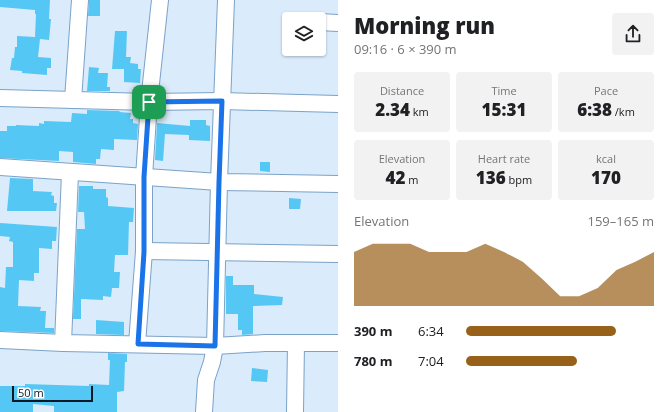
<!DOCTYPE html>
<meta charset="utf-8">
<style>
:root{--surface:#fff;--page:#f2f2f2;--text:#202124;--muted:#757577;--accent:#98611a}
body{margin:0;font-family:"Open Sans",sans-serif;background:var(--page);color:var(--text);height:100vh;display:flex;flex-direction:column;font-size:15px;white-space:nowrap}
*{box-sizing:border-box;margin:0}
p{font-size:13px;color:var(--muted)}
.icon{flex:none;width:22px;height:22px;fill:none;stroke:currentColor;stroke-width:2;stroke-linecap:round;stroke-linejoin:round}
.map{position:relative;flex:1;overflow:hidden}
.sheet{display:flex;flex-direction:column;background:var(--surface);width:332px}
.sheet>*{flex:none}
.buttons{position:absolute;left:282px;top:12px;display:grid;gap:8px}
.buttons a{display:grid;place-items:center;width:44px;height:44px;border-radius:4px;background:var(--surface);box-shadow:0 1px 3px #0004;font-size:20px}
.scale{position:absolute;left:12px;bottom:10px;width:81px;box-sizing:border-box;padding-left:4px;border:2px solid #091826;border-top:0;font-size:11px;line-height:14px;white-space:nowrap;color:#091826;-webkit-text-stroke:3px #fff;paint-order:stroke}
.pin{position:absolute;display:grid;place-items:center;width:34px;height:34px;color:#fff;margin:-17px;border-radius:8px;box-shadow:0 2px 6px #0006}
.round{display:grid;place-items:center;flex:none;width:42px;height:42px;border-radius:4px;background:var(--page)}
.headline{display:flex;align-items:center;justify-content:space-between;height:68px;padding:0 16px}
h1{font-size:22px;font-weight:800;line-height:30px}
.stats{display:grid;grid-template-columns:repeat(3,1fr);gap:6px;height:68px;padding:4px 16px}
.stats div{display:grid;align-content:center;border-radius:4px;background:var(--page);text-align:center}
.stats b{font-size:17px;font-weight:800}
.stats small{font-size:11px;font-weight:400}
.stats p{font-size:11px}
.chart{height:112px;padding:8px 16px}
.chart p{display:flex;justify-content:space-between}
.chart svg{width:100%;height:72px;margin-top:4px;fill:var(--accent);opacity:.7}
ul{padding:0 16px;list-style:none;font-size:13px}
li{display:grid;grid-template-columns:64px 48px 1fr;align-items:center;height:30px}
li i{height:10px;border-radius:5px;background:var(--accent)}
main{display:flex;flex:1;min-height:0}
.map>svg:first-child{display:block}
.building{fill:#55c7f4}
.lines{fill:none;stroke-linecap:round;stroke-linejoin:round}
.minor-casing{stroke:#7ba2c8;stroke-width:18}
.minor{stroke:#fff;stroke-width:16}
.route-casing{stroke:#fff;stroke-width:8}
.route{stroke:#1a73e8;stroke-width:5}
</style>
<main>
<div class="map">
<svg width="338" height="412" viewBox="0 0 338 412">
<rect width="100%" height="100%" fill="#daebfb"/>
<g class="building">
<path d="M0 0H50L49 19H51L49 40 40 39 38 57 51 58V68H47V75L22 73V71L10 70 12 58H14L15 47H17V36L35 37 36 14H35V10L0 7Z"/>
<path d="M89 0H100V16H88Z"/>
<path d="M115 31H127L126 57H131L130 63 138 64V69H141L140 83 124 82V69H112Z"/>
<path d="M89 67 99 68 98 73H108L107 87H110V91H87Z"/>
<path d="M87 110 120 111 119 112 131 113 130 119H133V123L138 124 137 140 114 139V150L101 149 100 159H96V164L73 162V152L59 151V161L0 158V131H7V126H16V125L39 126V123L44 124V121L71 122 72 113 87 114Z"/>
<path d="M190 120H206V125L210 126V141L189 140V135L165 134 163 161 155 160 157 123 190 126Z"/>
<path d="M260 162H270V172L260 171Z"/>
<path d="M10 178 33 179V191L52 192 51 195 54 196V203H57L56 211H7Z"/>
<path d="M79 186H93V189H106V197L108 198V206L134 208 133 222H129L128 255H115L114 272H120L119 288H112L111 297 103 296V300L81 299V319H73L77 229H85L84 212H78Z"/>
<path d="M289 198 301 199 300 209H289Z"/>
<path d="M0 223 57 227 56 241H52V249L39 248V273H34V281L19 280 18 306 41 307 40 311H46L45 328H54V333L0 331V287L5 288 6 267H13V242L9 241 10 237 0 236Z"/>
<path d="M226 276H233V285H254V294L283 297 282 305 253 306V334L242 335V330H238V314H226Z"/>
<path d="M96 320 124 322V335L96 334Z"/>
<path d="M108 353 127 354V362H125L124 391 117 392V412H54V406L33 404V412H0V386H25V384L89 386V384L109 385 110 360H108Z"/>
<path d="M252 368 268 370 267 382 251 381Z"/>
</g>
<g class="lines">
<g class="minor-casing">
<g id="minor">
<path d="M319 22 338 23"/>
<path d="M0 98 149 102 222 101 338 104"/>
<path d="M73 100 80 0"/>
<path d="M0 167 219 182 338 184"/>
<path d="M144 251 338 254"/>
<path d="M0 340 63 343 215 346 265 343H338"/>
<path d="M63 343 70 173"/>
<path d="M137 344 144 251V177L149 102 160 0"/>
<path d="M204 412 206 380 212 362 215 346 219 182 226 0"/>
<path d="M295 412 296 343"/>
</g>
</g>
<use href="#minor" class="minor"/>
</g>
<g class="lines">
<g class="route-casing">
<path id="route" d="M222 101 219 182 215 346 138 344 144 252V177L149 102Z"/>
</g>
<use href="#route" class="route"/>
</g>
</svg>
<div class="buttons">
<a><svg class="icon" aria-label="layers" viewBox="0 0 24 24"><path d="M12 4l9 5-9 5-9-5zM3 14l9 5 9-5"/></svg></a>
</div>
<div class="scale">50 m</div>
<div class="pin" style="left:149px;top:102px;background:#1e9e55"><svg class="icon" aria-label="arrive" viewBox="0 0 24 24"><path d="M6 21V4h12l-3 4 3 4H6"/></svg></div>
</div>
<section class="sheet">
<div class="headline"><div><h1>Morning run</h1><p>09:16 · 6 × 390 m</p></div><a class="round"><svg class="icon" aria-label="share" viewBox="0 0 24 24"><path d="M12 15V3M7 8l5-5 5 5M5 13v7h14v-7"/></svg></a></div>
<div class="stats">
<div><p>Distance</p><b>2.34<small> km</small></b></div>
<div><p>Time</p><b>15:31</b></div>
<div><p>Pace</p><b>6:38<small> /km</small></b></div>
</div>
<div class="stats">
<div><p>Elevation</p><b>42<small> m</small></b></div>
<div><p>Heart rate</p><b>136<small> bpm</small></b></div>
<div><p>kcal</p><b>170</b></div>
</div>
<div class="chart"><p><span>Elevation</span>159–165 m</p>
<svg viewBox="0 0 160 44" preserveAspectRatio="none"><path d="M0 44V11L10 6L20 6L30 6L40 11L50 11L60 11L70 6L80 11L90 17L100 27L110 38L120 38L130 33L140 22L150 17L160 11V44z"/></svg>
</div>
<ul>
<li><b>390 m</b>6:34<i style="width:80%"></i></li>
<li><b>780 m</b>7:04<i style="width:59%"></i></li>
</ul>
</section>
</main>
